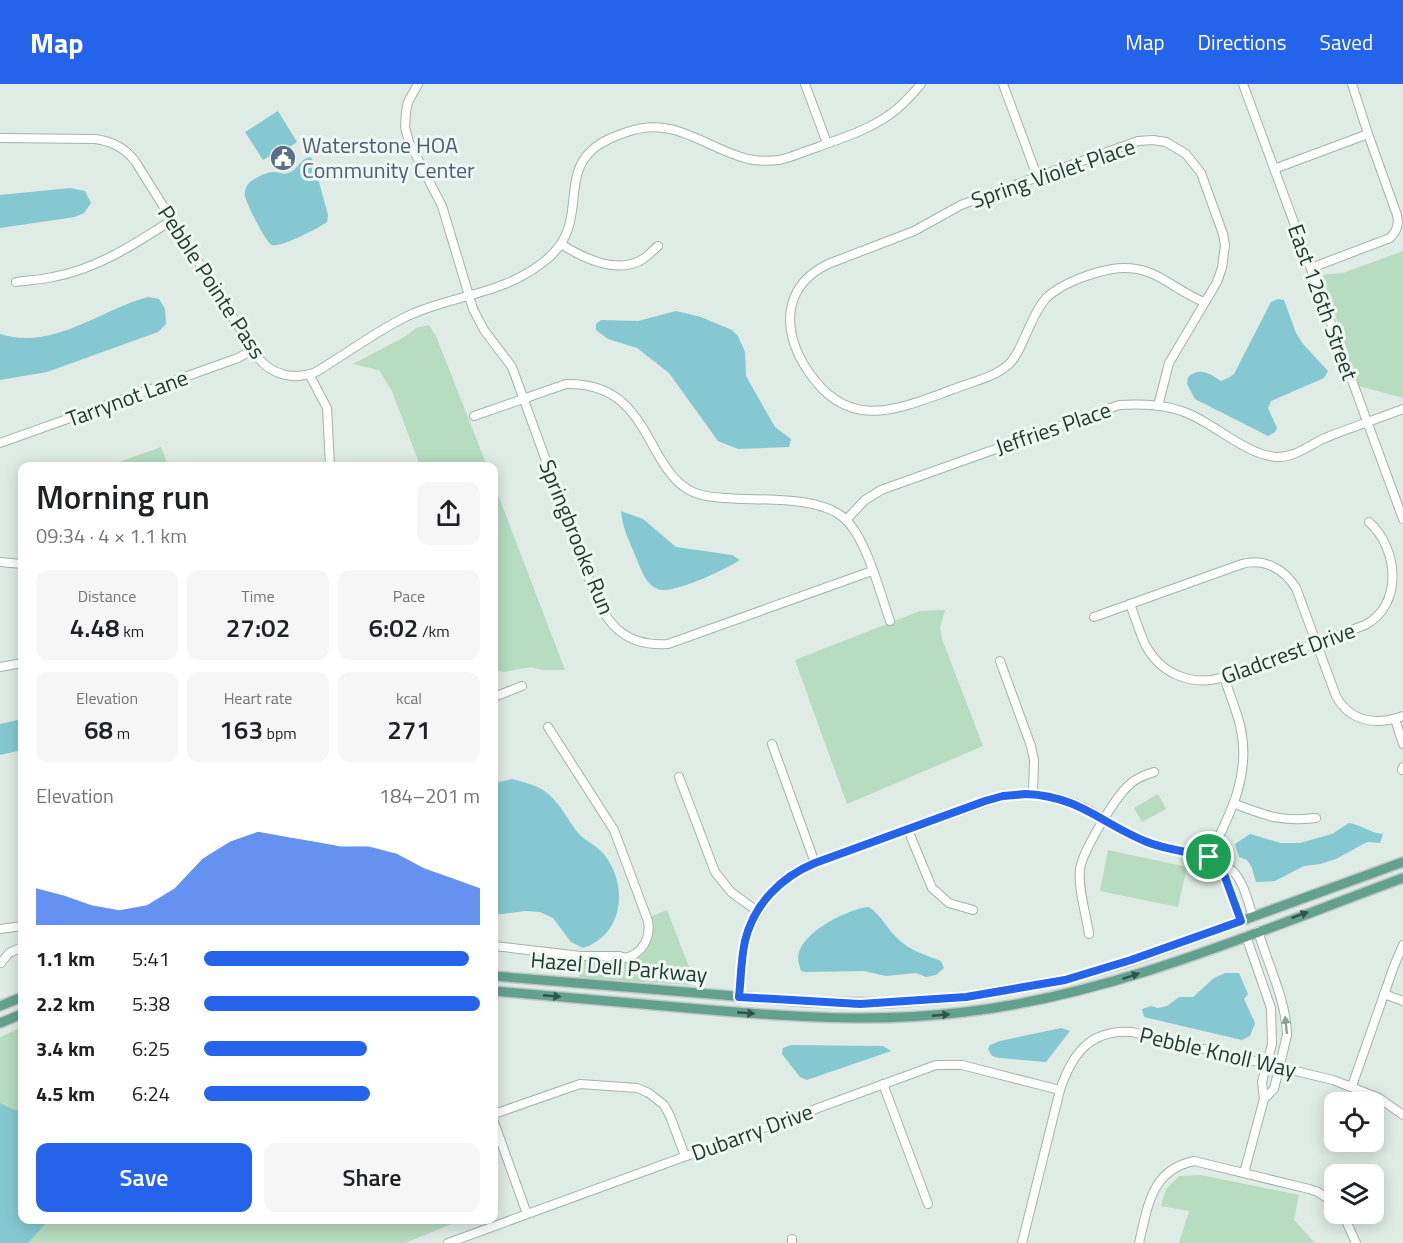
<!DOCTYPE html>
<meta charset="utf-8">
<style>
:root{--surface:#fff;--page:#f6f6f6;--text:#202124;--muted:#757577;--accent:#2563eb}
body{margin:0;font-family:"Titillium Web",sans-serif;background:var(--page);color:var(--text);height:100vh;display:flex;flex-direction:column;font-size:22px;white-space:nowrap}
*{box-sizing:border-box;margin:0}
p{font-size:20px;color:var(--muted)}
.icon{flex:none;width:33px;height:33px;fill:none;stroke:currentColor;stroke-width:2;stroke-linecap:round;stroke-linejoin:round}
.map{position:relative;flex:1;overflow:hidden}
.details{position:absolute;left:18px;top:378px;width:480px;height:762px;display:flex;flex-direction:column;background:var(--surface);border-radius:12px;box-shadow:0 3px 15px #0003}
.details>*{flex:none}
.fabs{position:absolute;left:1324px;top:1008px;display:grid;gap:12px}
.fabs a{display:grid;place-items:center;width:60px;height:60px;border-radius:12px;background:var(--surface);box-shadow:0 3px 15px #0003;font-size:30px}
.pin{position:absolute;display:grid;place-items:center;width:51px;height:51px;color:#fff;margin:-26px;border:3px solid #fff;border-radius:50%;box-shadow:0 2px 6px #0007}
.round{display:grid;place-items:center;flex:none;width:63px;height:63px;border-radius:12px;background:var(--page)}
.head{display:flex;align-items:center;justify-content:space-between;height:102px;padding:0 18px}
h1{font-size:33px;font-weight:600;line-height:45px}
.stats{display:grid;grid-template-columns:repeat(3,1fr);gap:9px;height:102px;padding:6px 18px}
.stats div{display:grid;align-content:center;border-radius:12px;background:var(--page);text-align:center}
.stats b{font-size:26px;font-weight:600}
.stats small{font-size:16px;font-weight:400}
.stats p{font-size:16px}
.chart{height:168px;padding:12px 18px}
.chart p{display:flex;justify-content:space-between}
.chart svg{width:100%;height:108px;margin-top:6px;fill:var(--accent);opacity:.7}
.primary-button{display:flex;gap:12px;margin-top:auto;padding:12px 18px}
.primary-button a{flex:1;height:69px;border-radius:12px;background:var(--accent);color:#fff;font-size:24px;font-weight:600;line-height:69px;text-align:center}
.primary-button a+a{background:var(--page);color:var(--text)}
ul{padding:0 18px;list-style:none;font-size:20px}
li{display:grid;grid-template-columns:96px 72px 1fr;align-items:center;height:45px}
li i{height:15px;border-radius:8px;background:var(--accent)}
header{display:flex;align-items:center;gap:36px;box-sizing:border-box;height:84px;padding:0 30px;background:var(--accent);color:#fff}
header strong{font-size:28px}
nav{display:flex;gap:33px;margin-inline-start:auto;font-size:21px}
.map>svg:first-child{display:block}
.green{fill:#b7dcc0}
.water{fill:#85c8d1}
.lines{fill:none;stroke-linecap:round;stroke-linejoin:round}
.minor-casing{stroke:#a2b3ac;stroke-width:10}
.major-casing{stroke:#c1c8c6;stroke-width:12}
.minor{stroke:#fff;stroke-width:8}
.major{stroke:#63a18f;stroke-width:9}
.oneway{fill:#31544a}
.oneway2{fill:#909d99}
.route-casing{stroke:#fff;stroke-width:12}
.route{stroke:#2563eb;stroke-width:8}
.labels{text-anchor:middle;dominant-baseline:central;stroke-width:6;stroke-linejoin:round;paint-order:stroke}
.service-label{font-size:22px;fill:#4e5e75;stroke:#eff7f3;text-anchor:start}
.street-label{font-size:22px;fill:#203b33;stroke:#eff7f3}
</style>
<header>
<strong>Map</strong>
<nav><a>Map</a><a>Directions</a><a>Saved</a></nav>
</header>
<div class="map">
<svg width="1403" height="1159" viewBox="0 0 1403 1159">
<rect width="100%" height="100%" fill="#dfebe5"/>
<g class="green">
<path d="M1403 167V314L1359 302 1322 191 1343 189Z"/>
<path d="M429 241 436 252 487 382H420L392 307 379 286 353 280 406 252 416 244Z"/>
<path d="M161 363 168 382H108Z"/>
<path d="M494 400 565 586H543L531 583 504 588 494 586Z"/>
<path d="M945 526 940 544 942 555 983 662 847 720 795 576 920 527Z"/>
<path d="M1158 710 1166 725 1142 738 1134 724Z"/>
<path d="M1108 766 1187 783 1178 823 1100 807Z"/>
<path d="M667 826 693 893 697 895 691 901 579 894 580 877H623L644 869 653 852 652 832Z"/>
<path d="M22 943V1136H462L405 1159H0V953Z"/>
<path d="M1201 1091 1299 1111 1294 1136 1315 1159H1179L1189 1127 1161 1122 1166 1105 1179 1092Z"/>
</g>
<g class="water">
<path d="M278 27 297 58 275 73 273 70 263 76 245 48Z"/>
<path d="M310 73 313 76 328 131 327 138C319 144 280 164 272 161 266 159 246 119 245 112 244 109 246 102 249 99 254 94 267 88 274 88 279 88 283 91 288 89 298 87 299 75 310 73Z"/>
<path d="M70 104 85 107 91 119 84 129 75 133 0 144V111Z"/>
<path d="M148 213 159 215 165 225 166 240 158 248 47 288 0 296V250C52 267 100 226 148 213Z"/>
<path d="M1278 215 1284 216 1296 249 1303 260 1328 287 1324 294 1271 317 1268 324 1277 344 1275 348 1268 352 1195 315 1187 300 1188 293C1200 283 1209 289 1221 297L1228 294 1234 290 1271 218Z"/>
<path d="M676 227 701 233 732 246 738 252 745 268 746 292 775 343 791 355 789 363 738 365 718 357 669 289 637 264 608 255 596 246V240L601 236 638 237Z"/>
<path d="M621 427 643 435 676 463 732 471 740 476C726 485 673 511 658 505 645 501 640 482 635 471 629 456 622 443 621 427Z"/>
<path d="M22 635V666L0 671V640Z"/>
<path d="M513 695C524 699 538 701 547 709 560 719 568 736 578 749 585 757 596 761 603 769 629 800 624 851 583 864L571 858 553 834 540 828 525 827 494 831V699Z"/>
<path d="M1349 739C1362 741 1370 749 1383 750L1380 759 1367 758 1336 775 1320 780 1304 782 1275 797 1256 798 1252 784 1247 776 1239 773 1235 760 1250 750 1281 759H1300L1332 750Z"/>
<path d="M869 823C882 832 887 845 898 855 911 867 925 871 941 877L944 884 936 891 926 893 916 889 886 892 864 887 806 888 801 887C799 880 797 875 799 868 806 846 848 825 869 823Z"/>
<path d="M1225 889H1239L1248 910 1244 915 1255 939 1250 952 1242 956 1144 933 1142 925 1151 922 1158 924 1167 922 1179 913H1193L1214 894Z"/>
<path d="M1061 944 1070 947 1046 978 999 974 992 972 988 965 990 961 1000 957Z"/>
<path d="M791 961 883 962 891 967 807 996 800 993 782 970 783 964Z"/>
<path d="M0 1019 14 1026 22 1027V1136H49L28 1159H0Z"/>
</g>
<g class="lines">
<g class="minor-casing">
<g id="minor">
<path d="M418 0 408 18 406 28 405 43 409 58 442 122 473 225 484 246 512 283 593 506C607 542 627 563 668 560L872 487"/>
<path d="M805 0 827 59"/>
<path d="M1003 0 1037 92"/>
<path d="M1243 0 1403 435"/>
<path d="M0 54 95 55C111 57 125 64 135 77L259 275C273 291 294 296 314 289 347 270 378 245 412 230 458 210 505 210 546 176 589 141 560 96 591 67 601 57 615 52 627 48 676 31 704 64 748 75 757 77 770 77 779 76 793 73 805 67 818 63 842 54 868 46 889 31 901 23 911 12 921 0"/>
<path d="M1274 85 1368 50"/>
<path d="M561 160C583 174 617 191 643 175 648 172 653 166 658 162"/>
<path d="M1311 184 1390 154C1397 147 1399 141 1397 131L1368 50 1352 0"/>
<path d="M16 198C28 196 41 196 53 193 97 185 135 160 172 136"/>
<path d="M309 290 327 324 330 382"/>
<path d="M1158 322 1169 279 1217 198 1222 184 1225 161 1223 150 1201 89 1186 70 1166 58 1153 56 1138 57 987 111 961 121 914 147 828 180C781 203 782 248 808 287 849 349 898 325 954 305 971 298 993 294 1008 281 1018 272 1022 258 1028 246 1033 235 1038 223 1046 214 1062 199 1091 189 1112 185 1155 179 1169 204 1204 218"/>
<path d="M474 332 566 300C618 299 635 328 657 369 665 382 673 396 686 404 697 412 712 413 725 414 759 417 818 411 844 434 866 453 880 509 890 537"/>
<path d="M0 359 238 274 252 266"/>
<path d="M846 436 865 416 881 406 1119 321C1142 320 1165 320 1187 329 1215 340 1247 372 1278 373 1296 373 1309 361 1325 354 1350 344 1377 335 1403 325"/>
<path d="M0 478 22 480"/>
<path d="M1130 520C1135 533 1139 547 1145 560 1160 590 1192 603 1224 593L1365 541C1403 521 1399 465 1369 438"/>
<path d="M1094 533 1242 480C1265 474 1284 485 1296 504L1336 612C1350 638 1377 642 1403 632"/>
<path d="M1000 577 1031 662 1034 676 1033 710"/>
<path d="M0 583 22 579"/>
<path d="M494 613 522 602"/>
<path d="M1395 635 1403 660"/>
<path d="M772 660 815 779"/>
<path d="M1402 686 1403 683"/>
<path d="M679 693 715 788 731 808 757 827"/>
<path d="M1235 720C1267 732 1280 738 1316 734"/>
<path d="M908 746 932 804 949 819 973 826"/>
<path d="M1209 773C1230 731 1252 690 1240 641 1236 625 1229 609 1224 593"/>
<path d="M1220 779 1241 837"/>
<path d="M0 845 22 842"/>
<path d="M1258 847C1268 881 1286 915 1287 951L1274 1005 1264 1015"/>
<path d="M1089 850C1086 829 1078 806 1080 785 1083 766 1115 714 1129 701 1136 694 1145 691 1154 688"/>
<path d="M494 862 581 872H620L624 874C642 871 651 854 648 837L614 746 548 643"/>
<path d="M1 879 9 869 22 863"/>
<path d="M1384 910 1403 917"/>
<path d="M739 913 743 867 750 842 765 816 785 796 815 779 1003 712C1030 708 1058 711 1083 723 1106 735 1126 751 1151 760 1177 768 1207 768 1229 784 1243 793 1248 818 1253 833"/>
<path d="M883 1000 928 1120"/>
<path d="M1352 1002 1394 882 1403 861"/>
<path d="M494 1030 580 1000 637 1004 649 1009 664 1021 670 1032 685 1072"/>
<path d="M494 1038 527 1130"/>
<path d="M1244 1089 1264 1015 1262 998 1272 960 1271 924 1246 852"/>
<path d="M1343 1130 1356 1159"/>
<path d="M792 1155V1159"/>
<path d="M448 1159 936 981H962L1060 1006"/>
<path d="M1022 1159 1060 1006C1072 970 1090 945 1132 948L1333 996 1379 1014 1403 1031"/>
<path d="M1139 1159C1148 1122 1151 1086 1194 1077L1309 1105 1318 1108 1335 1120"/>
</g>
</g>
<g class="major-casing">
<g id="major">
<path d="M494 892 807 918 886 919 966 913 1065 896 1131 877 1403 778"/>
<path d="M494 907C562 913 630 919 699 925 788 933 876 939 965 928 1117 910 1261 846 1403 794"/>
<path d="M0 922 22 913"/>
<path d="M0 939 22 930"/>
</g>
</g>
<use href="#minor" class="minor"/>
<use href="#major" class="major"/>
</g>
<defs><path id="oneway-solid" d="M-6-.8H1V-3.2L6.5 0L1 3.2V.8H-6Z" transform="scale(1.5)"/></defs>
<g class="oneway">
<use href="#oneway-solid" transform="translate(1300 831) rotate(-20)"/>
<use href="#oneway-solid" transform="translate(1131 892) rotate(-18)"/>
<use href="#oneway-solid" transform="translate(552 912) rotate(5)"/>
<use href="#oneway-solid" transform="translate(746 929) rotate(5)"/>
<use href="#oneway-solid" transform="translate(941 931) rotate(-5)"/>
</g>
<use class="oneway2" href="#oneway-solid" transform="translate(1286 941) rotate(-96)"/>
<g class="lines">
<g class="route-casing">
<path id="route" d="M1026 710C1079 712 1102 740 1147 758 1169 767 1193 767 1215 776L1220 779 1241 837 1131 876 1065 896 966 913 860 920 739 913C741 894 741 875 745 857 754 820 781 793 815 779L985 717 1003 712Z"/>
</g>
<use href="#route" class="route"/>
</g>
<defs>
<g id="civic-disc" transform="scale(1.35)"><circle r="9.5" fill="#5c6f8a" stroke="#eff7f3"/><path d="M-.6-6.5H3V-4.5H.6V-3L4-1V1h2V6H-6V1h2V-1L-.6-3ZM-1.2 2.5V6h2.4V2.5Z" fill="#fff"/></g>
</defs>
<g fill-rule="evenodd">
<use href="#civic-disc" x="283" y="74"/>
</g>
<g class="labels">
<g class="service-label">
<text x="302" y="61">Waterstone HOA<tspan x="302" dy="25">Community Center</tspan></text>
</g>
<g class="street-label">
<text transform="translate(1053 89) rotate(-19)">Spring Violet Place</text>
<text transform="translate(212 198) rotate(57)">Pebble Pointe Pass</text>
<text transform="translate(1323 218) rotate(70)">East 126th Street</text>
<text transform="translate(127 314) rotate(-20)">Tarrynot Lane</text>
<text transform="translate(1053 344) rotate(-19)">Jeffries Place</text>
<text transform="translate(577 453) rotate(68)">Springbrooke Run</text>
<text transform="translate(1288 569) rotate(-20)">Gladcrest Drive</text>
<text transform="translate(619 883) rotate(5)">Hazel Dell Parkway</text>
<text transform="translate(1218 968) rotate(13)">Pebble Knoll Way</text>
<text transform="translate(752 1048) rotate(-20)">Dubarry Drive</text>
</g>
</g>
</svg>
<div class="fabs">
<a><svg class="icon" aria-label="locate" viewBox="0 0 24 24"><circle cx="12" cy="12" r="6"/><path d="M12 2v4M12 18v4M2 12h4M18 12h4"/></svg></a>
<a><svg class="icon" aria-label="layers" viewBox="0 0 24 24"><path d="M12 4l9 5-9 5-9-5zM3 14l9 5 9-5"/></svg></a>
</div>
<div class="pin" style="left:1209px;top:773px;background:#1e9e55"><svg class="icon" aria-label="arrive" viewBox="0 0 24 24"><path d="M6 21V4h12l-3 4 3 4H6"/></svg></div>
<section class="details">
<div class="head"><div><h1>Morning run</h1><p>09:34 · 4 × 1.1 km</p></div><a class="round"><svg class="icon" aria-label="share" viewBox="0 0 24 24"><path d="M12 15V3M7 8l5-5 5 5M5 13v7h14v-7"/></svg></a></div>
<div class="stats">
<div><p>Distance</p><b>4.48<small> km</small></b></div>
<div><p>Time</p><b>27:02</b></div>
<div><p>Pace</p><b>6:02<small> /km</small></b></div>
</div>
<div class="stats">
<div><p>Elevation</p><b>68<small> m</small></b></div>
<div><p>Heart rate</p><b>163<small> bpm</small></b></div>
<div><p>kcal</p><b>271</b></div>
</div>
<div class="chart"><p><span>Elevation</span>184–201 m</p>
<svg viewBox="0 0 160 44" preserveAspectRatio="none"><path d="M0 44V29L10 32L20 36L30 38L40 36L50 29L60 17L70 10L80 6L90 8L100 10L110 12L120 12L130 15L140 21L150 25L160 29V44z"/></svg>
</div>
<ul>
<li><b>1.1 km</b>5:41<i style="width:96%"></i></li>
<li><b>2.2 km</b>5:38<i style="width:100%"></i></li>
<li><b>3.4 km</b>6:25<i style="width:59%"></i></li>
<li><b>4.5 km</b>6:24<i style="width:60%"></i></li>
</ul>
<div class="primary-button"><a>Save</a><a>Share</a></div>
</section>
</div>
